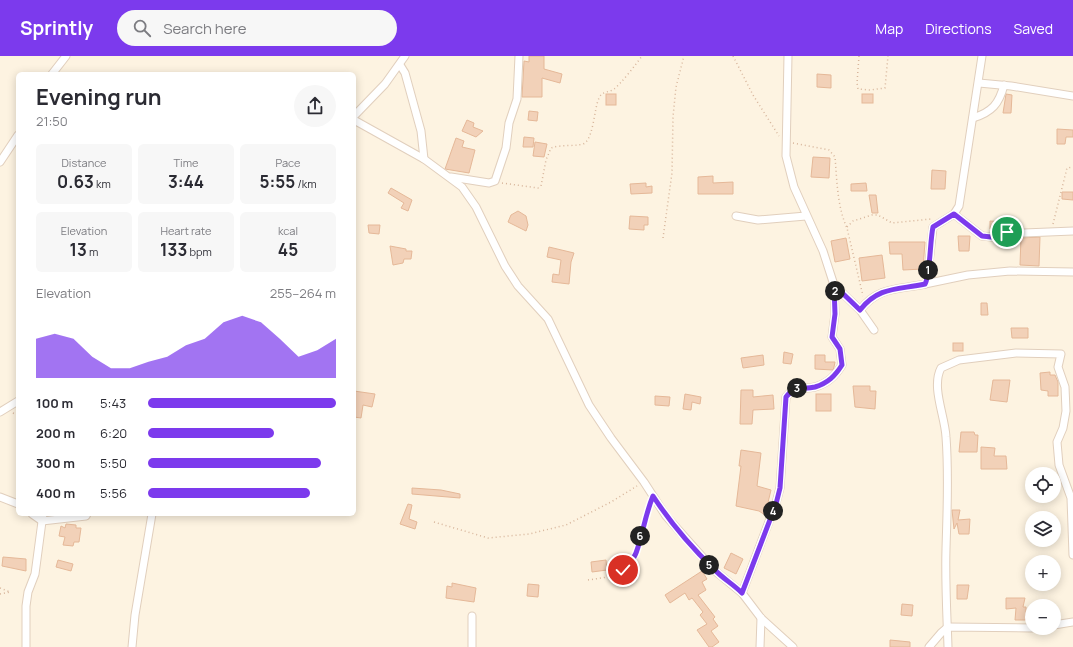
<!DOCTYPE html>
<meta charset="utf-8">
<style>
:root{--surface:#fff;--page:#f7f7f7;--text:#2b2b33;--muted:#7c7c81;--accent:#7c3aed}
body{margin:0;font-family:Manrope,sans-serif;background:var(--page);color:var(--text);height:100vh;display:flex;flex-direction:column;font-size:15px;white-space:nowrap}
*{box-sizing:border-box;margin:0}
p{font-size:13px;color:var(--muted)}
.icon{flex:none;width:22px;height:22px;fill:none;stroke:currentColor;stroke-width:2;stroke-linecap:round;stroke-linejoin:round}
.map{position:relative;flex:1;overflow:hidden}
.sheet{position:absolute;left:16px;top:16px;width:340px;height:444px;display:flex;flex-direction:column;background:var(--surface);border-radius:6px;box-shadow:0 2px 10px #0003}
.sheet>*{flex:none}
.fabs{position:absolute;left:1025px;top:411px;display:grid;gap:8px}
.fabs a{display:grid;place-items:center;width:36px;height:36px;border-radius:50%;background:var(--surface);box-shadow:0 2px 10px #0003;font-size:20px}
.pin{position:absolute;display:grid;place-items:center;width:34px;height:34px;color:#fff;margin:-17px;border:2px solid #fff;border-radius:50%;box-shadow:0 1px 4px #0007}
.km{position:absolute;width:20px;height:20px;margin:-10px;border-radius:50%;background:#222;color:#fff;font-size:11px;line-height:20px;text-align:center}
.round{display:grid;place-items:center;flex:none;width:42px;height:42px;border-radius:21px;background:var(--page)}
.summary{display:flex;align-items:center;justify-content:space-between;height:68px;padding:0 20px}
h1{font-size:22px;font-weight:700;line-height:30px}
.figures{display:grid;grid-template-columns:repeat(3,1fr);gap:6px;height:68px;padding:4px 20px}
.figures div{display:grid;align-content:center;border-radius:6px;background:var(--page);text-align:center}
.figures b{font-size:17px;font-weight:700}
.figures small{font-size:11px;font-weight:400}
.figures p{font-size:11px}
.chart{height:112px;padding:8px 20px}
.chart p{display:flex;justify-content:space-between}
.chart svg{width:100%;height:72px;margin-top:4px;fill:var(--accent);opacity:.7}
ul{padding:0 20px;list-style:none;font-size:13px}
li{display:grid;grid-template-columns:64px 48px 1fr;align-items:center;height:30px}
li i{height:10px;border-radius:5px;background:var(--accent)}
header{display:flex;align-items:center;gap:24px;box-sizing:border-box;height:56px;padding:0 20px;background:var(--accent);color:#fff}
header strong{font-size:19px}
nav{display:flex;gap:22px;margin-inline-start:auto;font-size:14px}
.search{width:280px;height:36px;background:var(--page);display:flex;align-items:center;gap:10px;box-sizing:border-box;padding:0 14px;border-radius:22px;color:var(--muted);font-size:15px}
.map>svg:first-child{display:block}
.building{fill:#f2d1b8;stroke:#e5b898}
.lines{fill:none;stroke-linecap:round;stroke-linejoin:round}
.minor-casing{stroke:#e1cfbd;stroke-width:9}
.path{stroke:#d7b59b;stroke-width:1.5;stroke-dasharray:1 3;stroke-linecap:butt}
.minor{stroke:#fff;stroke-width:7}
.route-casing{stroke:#fff;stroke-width:8}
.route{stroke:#7c3aed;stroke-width:5}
</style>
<header>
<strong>Sprintly</strong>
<div class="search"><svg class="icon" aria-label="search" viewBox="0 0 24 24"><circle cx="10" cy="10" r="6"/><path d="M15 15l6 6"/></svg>Search here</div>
<nav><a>Map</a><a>Directions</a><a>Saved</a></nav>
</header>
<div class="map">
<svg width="1073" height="591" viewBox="0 0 1073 591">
<rect width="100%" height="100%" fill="#fdf3e1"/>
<g class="building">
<path d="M529 0H544V13L562 18 560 27 542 22V41H522L524 5 529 6Z"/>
<path d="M817 18 831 19V32L817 31Z"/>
<rect x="606" y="38" width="10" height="11"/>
<rect x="862" y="38" width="11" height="9"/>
<path d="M1006 38 1012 39 1011 57H1003Z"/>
<path d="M529 55 538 56 537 65 528 64Z"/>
<path d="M467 64 474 67 473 71 483 75 476 81 462 75Z"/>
<path d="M1057 73 1073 74V81H1066L1065 88H1057Z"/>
<path d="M524 81 534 82 533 91H523Z"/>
<path d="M456 82 464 85 462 91 475 94 469 117 445 113Z"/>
<path d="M535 86 547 88 544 101 533 100Z"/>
<path d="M813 101 830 102 829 122 811 121Z"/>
<path d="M932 114 946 115 945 133H931Z"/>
<path d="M713 120V127L733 126V138H698V121Z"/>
<path d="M646 127V131L652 130V137L631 138 630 128Z"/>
<path d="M866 127 867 135H851V128Z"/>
<path d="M391 132 412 144 408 155 401 152 404 147 388 137Z"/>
<path d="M1062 136H1073V144L1062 143Z"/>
<path d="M869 139H876L878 157H872Z"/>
<path d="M518 155 526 160 528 169 526 175 508 166 511 159Z"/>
<path d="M630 160 648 161V169H644V174L629 173Z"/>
<path d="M990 165 1010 166V171L990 173Z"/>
<path d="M368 169H380L379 178 369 177Z"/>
<path d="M958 180H970L969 195H959Z"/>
<path d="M1040 181 1039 210 1020 209 1021 182Z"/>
<path d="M846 182 850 203 835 206 831 185Z"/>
<path d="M889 186H925L923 213 903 214 902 198H890Z"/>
<path d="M390 190 406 193V195H412L411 203H404L403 207 393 209Z"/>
<path d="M549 191 574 197 571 206 569 228 552 226 553 218 559 219 561 204 547 201Z"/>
<path d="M882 199 885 222 862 225 859 202Z"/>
<path d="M981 247H987L988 259H981Z"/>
<path d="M1011 272H1028V282H1012Z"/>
<rect x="953" y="287" width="10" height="8"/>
<path d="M784 296 793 298 791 308 783 307Z"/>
<path d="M763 299 764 309 743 312 741 302Z"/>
<path d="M815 299H825V306H835L834 311 833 314 815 313Z"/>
<path d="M1050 316V319H1055L1058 326V340H1048V335L1041 334 1040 317Z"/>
<path d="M993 324H1010L1007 346 990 344Z"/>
<path d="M853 330H870V335H876L875 353 855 351Z"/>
<path d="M741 334H753V341L773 339 774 353 753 354 752 368H740Z"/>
<path d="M354 335 375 338 372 351 363 349 361 362 354 361Z"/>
<path d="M685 338 701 341 700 348 692 346 691 354 683 353Z"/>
<rect x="816" y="338" width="15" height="17"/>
<path d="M655 340 670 341 669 350 655 349Z"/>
<path d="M961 376H974L975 379H978L977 396H959Z"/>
<path d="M981 391 995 392 994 400H1006L1007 413H981Z"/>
<path d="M741 394 761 397 757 430 771 434 765 459 759 455 736 450 741 410H739Z"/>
<path d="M412 432 441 434 460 438V442L412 438Z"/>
<path d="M408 448 412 449 409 463 417 466 415 473 400 468Z"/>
<path d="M952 454H960L958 464 970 463 969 478H959L957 467 954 473Z"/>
<path d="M66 468 76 469V472H81L79 486H74L73 490 63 489 65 481 59 480 61 470 65 472Z"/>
<path d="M731 497 743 503 736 518 724 512Z"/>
<path d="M3 501 26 503V515L2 510Z"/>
<path d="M58 504 73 508 71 515 56 511Z"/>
<path d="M606 504 607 514 592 516 591 506Z"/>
<path d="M702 515 707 523 702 526 706 534 698 539 715 561 713 563 718 570 711 575 719 586 712 591H709L697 574 707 568 700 559 703 556 692 542 689 544 685 537 670 547 665 539Z"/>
<path d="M452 527 476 532 474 546 446 542 447 530 452 531Z"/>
<path d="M528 528 539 529 538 541 527 540Z"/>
<path d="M957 529H969L967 543H957Z"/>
<path d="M1006 542H1025L1023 551H1026V564H1015L1016 552 1006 553Z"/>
<path d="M902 548 913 549 912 560 901 559Z"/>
<path d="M890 584 910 586V591H890Z"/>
</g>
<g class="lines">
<g class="minor-casing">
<g id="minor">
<path d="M400 9 405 17 421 75 424 103"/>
<path d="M52 18 66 0"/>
<path d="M979 27 1011 30 1073 40"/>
<path d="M354 60 385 28 405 0"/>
<path d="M973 62C992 56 999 48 1004 29"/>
<path d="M354 64 424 103 462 131 476 151 505 210 518 230 548 263 589 349 611 382 644 426 666 460 714 514 742 537 761 562 793 591"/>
<path d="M0 106 18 79"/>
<path d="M451 121 489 127 495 125 506 92 509 67 517 43 519 0"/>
<path d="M954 158 982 180 991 181 1007 176 1024 177 1073 175"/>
<path d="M736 160 758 164 806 160"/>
<path d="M925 228 968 219 1010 215 1073 216"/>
<path d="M834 229 860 254 874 274"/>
<path d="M860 254C879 230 898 234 925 228L927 225 933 171 954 158 959 150 982 0"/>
<path d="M0 356 18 345"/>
<path d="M0 441 18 448"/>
<path d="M32 458 42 465 86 460 87 458"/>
<path d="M742 537 776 447 780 432 786 341C795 329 802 334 815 331 828 327 835 320 842 309L840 293 832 281 835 258 834 229 823 195 794 131 786 100 788 0"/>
<path d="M1054 569 1073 566"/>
<path d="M26 591V550L28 536 35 518 43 458"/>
<path d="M132 591 135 559 152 458"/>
<path d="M472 591V560"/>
<path d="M760 591 761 562"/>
<path d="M929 591 941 577 948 571 1032 572"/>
<path d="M948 591C947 559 945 526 946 493 947 455 949 420 946 381 945 360 931 331 941 312L959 304 1016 297 1061 298 1058 311 1065 331 1066 355 1063 372 1057 386 1059 409 1071 442 1073 499"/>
</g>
</g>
<g class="path">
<path d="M733 0 753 39 779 80"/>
<path d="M859 0 857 27 858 33 870 34 885 32 888 0"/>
<path d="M793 87 829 94 835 101C837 124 837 150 847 172L863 240"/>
<path d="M502 127 538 132 541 130 546 104 551 92C561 88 579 91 585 87 594 79 594 53 599 42 602 35 608 37 614 33 620 29 637 7 642 0"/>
<path d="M1053 168 1067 112 1073 111"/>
<path d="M847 171 853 165 872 159H878L892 167 931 163"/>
<path d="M663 182 672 117 673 61 676 31 684 0"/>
<path d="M13 357 18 360"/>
<path d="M434 466 488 482 529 478 566 469 611 446 637 430"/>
<path d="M588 524 621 519C624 509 633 506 636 496 642 480 643 463 650 447"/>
<path d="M0 532 10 536 0 538"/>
</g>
<use href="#minor" class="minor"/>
</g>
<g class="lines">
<g class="route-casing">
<path id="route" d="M623 514C627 508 633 505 636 497 643 478 645 459 653 440 670 466 691 491 714 513 722 522 733 528 742 537L776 448 780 432 786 341C795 329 802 334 815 331 828 327 835 320 842 309L840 293 832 281 835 258 834 229 860 254C879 230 898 234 925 228 930 221 930 184 933 171L954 158 982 180 991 181 1007 176"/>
</g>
<use href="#route" class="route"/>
</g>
</svg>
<div class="fabs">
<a><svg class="icon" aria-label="locate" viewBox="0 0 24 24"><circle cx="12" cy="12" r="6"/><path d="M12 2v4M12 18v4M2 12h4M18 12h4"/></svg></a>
<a><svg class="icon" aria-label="layers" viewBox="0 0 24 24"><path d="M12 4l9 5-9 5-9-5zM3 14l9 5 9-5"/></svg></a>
<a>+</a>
<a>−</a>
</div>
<div class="pin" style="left:1007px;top:176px;background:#1e9e55"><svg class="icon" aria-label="arrive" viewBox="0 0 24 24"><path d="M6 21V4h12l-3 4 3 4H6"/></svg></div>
<div class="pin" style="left:623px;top:514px;background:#d93025"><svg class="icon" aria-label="check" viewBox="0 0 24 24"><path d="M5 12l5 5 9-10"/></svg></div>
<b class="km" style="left:928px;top:214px">1</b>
<b class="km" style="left:835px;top:235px">2</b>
<b class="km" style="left:797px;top:332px">3</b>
<b class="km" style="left:773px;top:455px">4</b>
<b class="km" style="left:709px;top:509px">5</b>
<b class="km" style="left:640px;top:480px">6</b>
<section class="sheet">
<div class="summary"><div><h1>Evening run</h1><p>21:50</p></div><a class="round"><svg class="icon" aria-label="share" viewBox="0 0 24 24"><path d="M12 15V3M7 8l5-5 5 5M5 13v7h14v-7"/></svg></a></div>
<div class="figures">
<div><p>Distance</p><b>0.63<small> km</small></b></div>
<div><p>Time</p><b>3:44</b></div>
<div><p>Pace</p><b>5:55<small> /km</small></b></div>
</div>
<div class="figures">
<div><p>Elevation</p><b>13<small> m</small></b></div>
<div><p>Heart rate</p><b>133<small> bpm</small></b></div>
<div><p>kcal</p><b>45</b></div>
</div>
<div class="chart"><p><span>Elevation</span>255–264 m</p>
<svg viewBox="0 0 160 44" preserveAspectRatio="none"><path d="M0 44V20L10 17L20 20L30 31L40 38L50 38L60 34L70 31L80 24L90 20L100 10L110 6L120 10L130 20L140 31L150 27L160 20V44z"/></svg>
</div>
<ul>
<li><b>100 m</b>5:43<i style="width:100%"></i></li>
<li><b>200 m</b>6:20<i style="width:67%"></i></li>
<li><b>300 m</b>5:50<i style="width:92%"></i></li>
<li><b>400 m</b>5:56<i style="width:86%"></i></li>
</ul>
</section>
</div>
